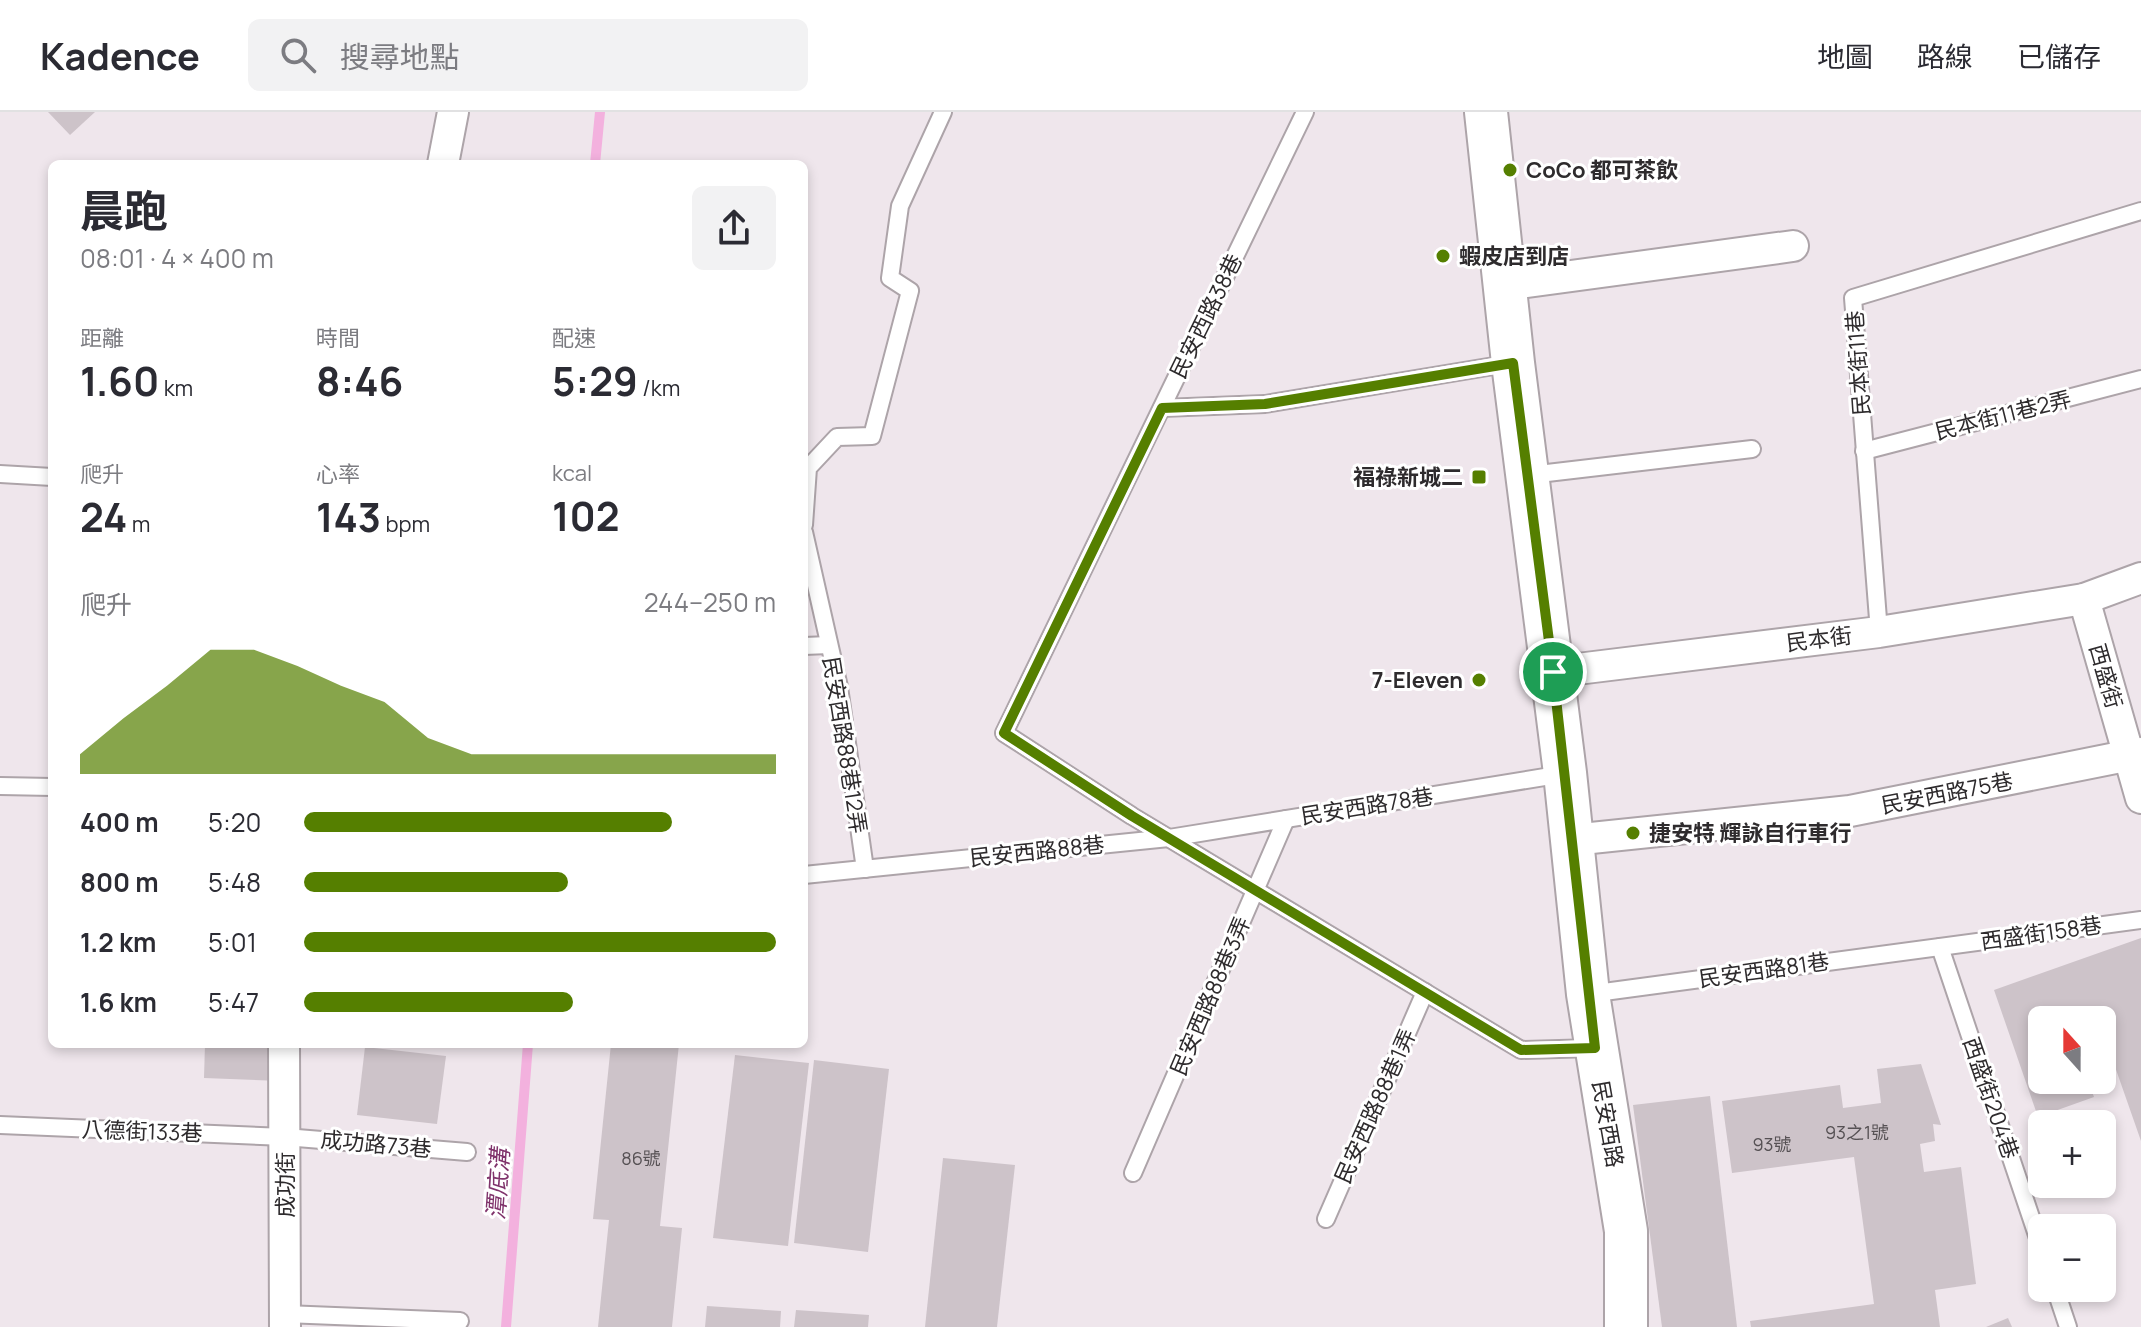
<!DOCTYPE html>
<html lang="zh-TW">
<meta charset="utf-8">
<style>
:root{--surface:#fff;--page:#f2f2f3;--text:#2b2b33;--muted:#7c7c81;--line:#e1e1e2;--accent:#557f00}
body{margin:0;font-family:Manrope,"Noto Sans TC",sans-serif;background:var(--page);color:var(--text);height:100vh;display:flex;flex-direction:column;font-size:30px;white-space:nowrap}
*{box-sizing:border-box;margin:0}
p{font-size:26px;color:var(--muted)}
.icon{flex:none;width:44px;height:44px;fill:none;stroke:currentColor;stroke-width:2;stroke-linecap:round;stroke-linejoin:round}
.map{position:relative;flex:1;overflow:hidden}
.sheet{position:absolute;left:48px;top:48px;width:760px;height:888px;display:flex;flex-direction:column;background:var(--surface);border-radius:12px;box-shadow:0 4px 12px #0003}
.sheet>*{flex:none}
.needle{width:52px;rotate:339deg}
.fabs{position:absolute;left:2028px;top:894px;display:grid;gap:16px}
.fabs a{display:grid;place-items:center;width:88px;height:88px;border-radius:12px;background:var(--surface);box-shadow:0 4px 12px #0003;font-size:40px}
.pin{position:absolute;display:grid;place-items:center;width:68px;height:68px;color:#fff;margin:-34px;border:4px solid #fff;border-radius:50%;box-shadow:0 2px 8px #0007}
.round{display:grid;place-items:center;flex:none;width:84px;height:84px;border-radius:12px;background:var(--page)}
.overview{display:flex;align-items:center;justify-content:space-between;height:136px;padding:0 32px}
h1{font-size:44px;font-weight:700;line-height:60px}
.figures{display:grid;grid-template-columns:repeat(3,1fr);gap:12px;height:136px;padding:8px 32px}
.figures div{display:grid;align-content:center}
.figures b{font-size:40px;font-weight:700}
.figures small{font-size:22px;font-weight:400}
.figures p{font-size:22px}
.chart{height:224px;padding:16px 32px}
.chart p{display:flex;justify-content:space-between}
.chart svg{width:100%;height:144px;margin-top:8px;fill:var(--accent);opacity:.7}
ul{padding:0 32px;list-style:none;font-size:26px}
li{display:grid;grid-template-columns:128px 96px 1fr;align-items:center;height:60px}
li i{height:20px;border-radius:10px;background:var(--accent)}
header{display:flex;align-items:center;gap:48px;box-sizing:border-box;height:112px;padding:0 40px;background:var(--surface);border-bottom:2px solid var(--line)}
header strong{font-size:38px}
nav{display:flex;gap:44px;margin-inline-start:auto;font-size:28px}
.search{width:560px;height:72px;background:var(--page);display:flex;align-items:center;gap:20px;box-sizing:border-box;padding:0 28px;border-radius:12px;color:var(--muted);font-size:30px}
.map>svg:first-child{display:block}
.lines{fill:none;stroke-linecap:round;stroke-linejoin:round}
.stream{stroke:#f3b1de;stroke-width:10}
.building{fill:#cdc3c9}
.lane-casing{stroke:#ada4a9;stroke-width:20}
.street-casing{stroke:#ada4a9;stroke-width:34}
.secondary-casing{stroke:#ada4a9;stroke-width:46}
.lane{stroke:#fff;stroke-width:16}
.street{stroke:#fff;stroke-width:30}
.secondary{stroke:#fff;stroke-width:42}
.route-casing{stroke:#fff;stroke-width:16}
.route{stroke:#557f00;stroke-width:10}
.poi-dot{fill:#557f00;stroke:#fff;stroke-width:3}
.labels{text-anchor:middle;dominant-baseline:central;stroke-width:6;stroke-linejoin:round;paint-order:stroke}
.number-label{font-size:18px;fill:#565154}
.poi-label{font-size:22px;font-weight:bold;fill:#2e2b2d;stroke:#fff;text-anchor:start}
.street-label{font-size:22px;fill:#2e2b2d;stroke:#fff}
.water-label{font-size:24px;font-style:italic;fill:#80346c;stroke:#fff}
</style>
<header>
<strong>Kadence</strong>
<div class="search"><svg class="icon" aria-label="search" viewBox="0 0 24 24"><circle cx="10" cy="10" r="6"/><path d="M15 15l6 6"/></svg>搜尋地點</div>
<nav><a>地圖</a><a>路線</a><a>已儲存</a></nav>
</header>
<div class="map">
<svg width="2141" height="1215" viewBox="0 0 2141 1215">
<rect width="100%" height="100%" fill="#efe6ec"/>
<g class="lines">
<g class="stream">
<path d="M595 52 600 0"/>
<path d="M506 1215 528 932"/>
</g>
</g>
<g class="building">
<path d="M48 0H95L70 23Z"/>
<path d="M2141 826V1029L2106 929 2102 930V908H2042V968H2088L2094 985 2038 1005 1994 878Z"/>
<path d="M205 932H282L281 969 204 966Z"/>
<path d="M611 932H679L660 1114 682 1116 672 1215H598L609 1108 593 1107Z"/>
<path d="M365 935 446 944 437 1012 357 1003Z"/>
<path d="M735 943 809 951 788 1134 713 1126Z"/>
<path d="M814 948 889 957 868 1140 794 1131Z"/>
<path d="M1921 952 1941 1013 1933 1012 1935 1029 1920 1032 1924 1060 1961 1055 1976 1172 1935 1178 1940 1215H1751L1750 1209 1874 1192 1854 1045 1732 1061 1722 989 1840 973 1843 996 1881 991 1877 957Z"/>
<path d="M1710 984 1737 1215H1662L1633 993Z"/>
<path d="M943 1046 1015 1053 997 1215H925Z"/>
<path d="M707 1194 781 1199 780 1215H705Z"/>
<path d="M796 1198 869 1203 868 1215H794Z"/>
<path d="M2008 1206 2012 1215H1986Z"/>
</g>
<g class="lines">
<g class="lane-casing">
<g id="lane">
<path d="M1305 0 1004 621 1132 704 1521 938 1594 936"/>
<path d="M1162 296 1265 292 1512 251"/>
<path d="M1864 339 2141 267"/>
<path d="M0 362 52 365"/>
<path d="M1530 363 1752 337"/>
<path d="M804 413 808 356 837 325 872 324 910 179 890 166 900 94 943 0"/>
<path d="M804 420 839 575 865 757"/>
<path d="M1879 520 1853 186 2141 99"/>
<path d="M804 534 829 533"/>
<path d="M0 674 52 675"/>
<path d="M804 763 1169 726 1563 662"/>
<path d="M1940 835 2042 1138"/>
<path d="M1589 882 2141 808"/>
<path d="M0 1013 285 1025 467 1040"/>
<path d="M1133 1061 1286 707"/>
<path d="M1326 1107 1425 880"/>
<path d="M2055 1176 2068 1215"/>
<path d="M285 1202 460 1209"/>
</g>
</g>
<g class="street-casing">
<g id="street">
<path d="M443 52 453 0"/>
<path d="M1505 173 1793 134"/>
<path d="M2084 487 2141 686"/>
<path d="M1553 560 1879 520 2084 487 2141 466"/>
<path d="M1572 728 1850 699 2141 641"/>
<path d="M284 932 285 1215"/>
</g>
</g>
<g class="secondary-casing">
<path id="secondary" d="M1486 0 1513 251 1565 661 1588 882 1626 1119V1215"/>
</g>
<use href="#lane" class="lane"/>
<use href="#street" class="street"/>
<use href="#secondary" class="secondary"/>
</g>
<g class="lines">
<g class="route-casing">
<path id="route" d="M1513 251 1553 560 1595 936 1521 938 1132 704 1004 621 1162 296 1265 292Z"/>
</g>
<use href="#route" class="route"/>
</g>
<g class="poi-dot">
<circle cx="1510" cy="58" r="8"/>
<circle cx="1443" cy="144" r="8"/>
<rect x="1471" y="357" width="16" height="16" rx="4"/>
<circle cx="1479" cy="568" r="8"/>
<circle cx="1633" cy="721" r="8"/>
</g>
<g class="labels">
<g class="number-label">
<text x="1857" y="1020">93之1號</text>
<text x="1772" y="1032">93號</text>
<text x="641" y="1046">86號</text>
</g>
<g class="poi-label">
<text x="1526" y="58">CoCo 都可茶飲</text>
<text x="1459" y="144">蝦皮店到店</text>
<text x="1463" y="365" text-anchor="end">福祿新城二</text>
<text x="1463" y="568" text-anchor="end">7-Eleven</text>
<text x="1649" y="721">捷安特 輝詠自行車行</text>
</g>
<g class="street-label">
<text transform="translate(1206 204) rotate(-64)">民安西路38巷</text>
<text transform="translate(1858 251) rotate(-94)">民本街11巷</text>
<text transform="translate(2003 303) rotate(-14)">民本街11巷2弄</text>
<text transform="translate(1819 527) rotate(-7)">民本街</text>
<text transform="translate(2106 564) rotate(74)">西盛街</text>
<text transform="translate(845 633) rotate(81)">民安西路88巷12弄</text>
<text transform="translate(1947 681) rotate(-11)">民安西路75巷</text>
<text transform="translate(1367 694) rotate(-9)">民安西路78巷</text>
<text transform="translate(1037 739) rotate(-6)">民安西路88巷</text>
<text transform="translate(2041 821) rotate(-8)">西盛街158巷</text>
<text transform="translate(1764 858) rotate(-8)">民安西路81巷</text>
<text transform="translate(1210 884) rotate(-67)">民安西路88巷3弄</text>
<text transform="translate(1991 986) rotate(71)">西盛街204巷</text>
<text transform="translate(1375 994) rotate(-66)">民安西路88巷1弄</text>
<text transform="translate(1608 1012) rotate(80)">民安西路</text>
<text transform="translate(142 1019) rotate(2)">八德街133巷</text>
<text transform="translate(376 1032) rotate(5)">成功路73巷</text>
<text transform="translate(285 1073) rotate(-90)">成功街</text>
</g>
<g class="water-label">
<text transform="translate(497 1072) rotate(-86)">潭底溝</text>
</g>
</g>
</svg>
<div class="fabs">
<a><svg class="needle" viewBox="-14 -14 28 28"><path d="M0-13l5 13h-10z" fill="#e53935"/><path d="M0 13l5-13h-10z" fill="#7c7c81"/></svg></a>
<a>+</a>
<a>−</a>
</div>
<div class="pin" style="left:1553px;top:560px;background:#1e9e55"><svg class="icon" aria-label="arrive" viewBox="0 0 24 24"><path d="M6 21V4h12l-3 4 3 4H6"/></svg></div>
<section class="sheet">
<div class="overview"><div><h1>晨跑</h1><p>08:01 · 4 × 400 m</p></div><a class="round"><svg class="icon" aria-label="share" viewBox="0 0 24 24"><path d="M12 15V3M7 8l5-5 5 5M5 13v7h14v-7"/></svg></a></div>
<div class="figures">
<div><p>距離</p><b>1.60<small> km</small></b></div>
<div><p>時間</p><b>8:46</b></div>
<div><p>配速</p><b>5:29<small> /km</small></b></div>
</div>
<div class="figures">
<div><p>爬升</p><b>24<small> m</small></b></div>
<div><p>心率</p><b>143<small> bpm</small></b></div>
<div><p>kcal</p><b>102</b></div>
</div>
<div class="chart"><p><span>爬升</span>244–250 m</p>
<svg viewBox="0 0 160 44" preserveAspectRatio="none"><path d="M0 44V38L10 27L20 17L30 6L40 6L50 11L60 17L70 22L80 33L90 38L100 38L110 38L120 38L130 38L140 38L150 38L160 38V44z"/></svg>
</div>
<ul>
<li><b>400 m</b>5:20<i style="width:78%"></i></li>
<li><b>800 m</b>5:48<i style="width:56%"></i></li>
<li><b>1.2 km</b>5:01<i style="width:100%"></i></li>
<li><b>1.6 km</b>5:47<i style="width:57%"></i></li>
</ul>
</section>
</div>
